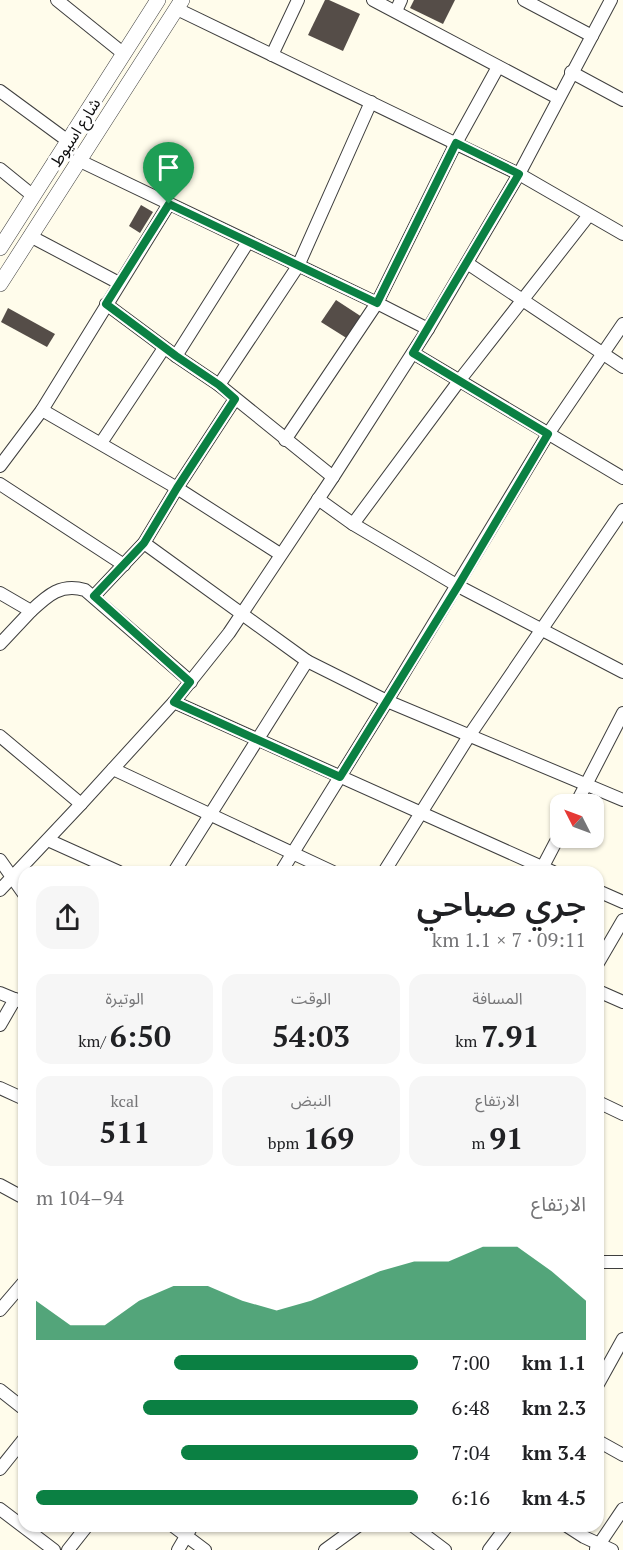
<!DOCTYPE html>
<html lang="ar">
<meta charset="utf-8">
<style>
:root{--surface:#fff;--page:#f6f6f6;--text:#202124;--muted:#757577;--accent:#0b8043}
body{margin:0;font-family:"PT Serif","Noto Sans Arabic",serif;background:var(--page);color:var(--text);direction:rtl;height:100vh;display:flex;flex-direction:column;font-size:22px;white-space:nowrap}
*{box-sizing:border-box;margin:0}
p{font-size:20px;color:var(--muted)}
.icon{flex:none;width:33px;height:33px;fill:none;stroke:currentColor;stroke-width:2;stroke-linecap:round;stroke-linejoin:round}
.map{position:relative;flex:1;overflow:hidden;direction:ltr}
.side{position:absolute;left:18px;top:866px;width:586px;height:666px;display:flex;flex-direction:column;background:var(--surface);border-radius:18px;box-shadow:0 2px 4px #0004;direction:rtl}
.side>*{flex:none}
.needle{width:39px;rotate:312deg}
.fabs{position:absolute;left:550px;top:794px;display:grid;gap:12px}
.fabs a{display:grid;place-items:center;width:54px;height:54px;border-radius:12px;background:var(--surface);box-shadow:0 2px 4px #0004;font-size:30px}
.pin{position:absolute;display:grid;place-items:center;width:51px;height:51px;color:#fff;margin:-62px -26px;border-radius:50% 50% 50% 0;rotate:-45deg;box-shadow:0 0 6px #0007}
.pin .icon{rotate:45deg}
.round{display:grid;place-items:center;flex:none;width:63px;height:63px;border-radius:18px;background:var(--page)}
.overview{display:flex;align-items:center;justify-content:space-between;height:102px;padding:0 18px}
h1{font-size:33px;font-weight:600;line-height:45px}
.metrics{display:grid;grid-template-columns:repeat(3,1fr);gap:9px;height:102px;padding:6px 18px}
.metrics div{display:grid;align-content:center;border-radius:15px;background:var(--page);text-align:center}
.metrics b{font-size:30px;font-weight:600}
.metrics small{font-size:16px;font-weight:400}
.metrics p{font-size:16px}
.chart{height:168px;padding:12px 18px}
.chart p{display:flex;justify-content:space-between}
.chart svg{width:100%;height:108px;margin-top:6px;fill:var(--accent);opacity:.7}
ul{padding:0 18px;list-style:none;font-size:20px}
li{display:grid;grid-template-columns:96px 72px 1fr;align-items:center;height:45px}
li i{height:15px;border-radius:8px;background:var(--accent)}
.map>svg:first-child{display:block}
.building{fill:#554d48}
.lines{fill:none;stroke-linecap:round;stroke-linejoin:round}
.minor-casing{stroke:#3f3f3f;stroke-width:14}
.tertiary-casing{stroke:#3f3f3f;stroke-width:16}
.minor{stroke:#fff;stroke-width:12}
.tertiary{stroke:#fff;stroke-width:15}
.route-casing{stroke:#fff;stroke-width:12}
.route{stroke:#0b8043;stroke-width:8}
.labels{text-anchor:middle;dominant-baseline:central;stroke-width:6;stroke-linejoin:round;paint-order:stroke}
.street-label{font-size:16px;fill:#0c0c0c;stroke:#fff}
</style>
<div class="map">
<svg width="623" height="1550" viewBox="0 0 623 1550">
<rect width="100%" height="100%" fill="#fffceb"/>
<g class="building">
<path d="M325 0H329L360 14 343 51 308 35Z"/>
<path d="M414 0H455L443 24 410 8Z"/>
<path d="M141 205 153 212 140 233 129 226Z"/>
<path d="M336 300 362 317 348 339 321 322Z"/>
<path d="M8 308 55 334 47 347 1 322Z"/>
</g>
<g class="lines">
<g class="minor-casing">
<g id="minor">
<path d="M57 0 124 54"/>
<path d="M373 0 558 98"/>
<path d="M524 0 592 36"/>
<path d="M177 9 519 174 623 234"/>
<path d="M396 11 401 0"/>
<path d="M272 55 298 0"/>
<path d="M571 72 623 100"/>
<path d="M0 91 68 141"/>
<path d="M78 160 377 303 428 329"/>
<path d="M0 169 32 195"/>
<path d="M589 215 459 381 353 524 458 586 623 672"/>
<path d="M30 236 119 283"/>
<path d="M467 263 623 367"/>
<path d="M106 304 176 356 219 385 333 477"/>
<path d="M413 353 623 478"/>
<path d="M176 356 248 242"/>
<path d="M219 385 298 266 371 102"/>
<path d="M42 410 177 488 280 554"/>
<path d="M285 440 377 303 456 143 498 67"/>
<path d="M101 443 164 348"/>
<path d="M0 466 42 410 169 204"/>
<path d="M0 484 124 565"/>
<path d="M318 499 353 524"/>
<path d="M144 543 307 661 387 701 623 800"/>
<path d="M0 593 31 611C48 595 61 583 85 590L191 682"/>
<path d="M94 596 144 543 177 488 235 399"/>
<path d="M0 644 31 611"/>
<path d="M174 702 553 872"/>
<path d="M0 736 81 804"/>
<path d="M113 769 333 872"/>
<path d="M576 804 623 713"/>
<path d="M48 840 119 872"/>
<path d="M0 860 24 894"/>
<path d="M174 872 307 661"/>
<path d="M281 872 387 701 548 434 623 324"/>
<path d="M384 872 469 736 623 510"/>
<path d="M540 872 561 832"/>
<path d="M0 890 81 804 174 702 229 633 333 477 428 329 519 174 611 0"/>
<path d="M598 891 623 902"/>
<path d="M598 963 623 920"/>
<path d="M598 991 623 1002"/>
<path d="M0 993 24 1003"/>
<path d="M0 1025 15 999"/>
<path d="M0 1088 24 1099"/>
<path d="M598 1102 623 1114"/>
<path d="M0 1185 24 1198"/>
<path d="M598 1262H623"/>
<path d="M0 1310 24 1282"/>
<path d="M598 1384 623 1339"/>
<path d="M0 1390 24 1409"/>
<path d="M598 1441 623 1455"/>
<path d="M0 1469 24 1439"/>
<path d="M0 1509 54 1550"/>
<path d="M173 1526 205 1550"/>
<path d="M413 1526 445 1550"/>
<path d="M567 1526 584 1537 612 1550"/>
<path d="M596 1549 623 1509"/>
<path d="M68 1550 87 1526"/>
<path d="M178 1550 192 1526"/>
<path d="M325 1550 358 1526"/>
<path d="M489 1550 507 1526"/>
</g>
</g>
<g class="tertiary-casing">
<g id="tertiary">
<path d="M0 248 158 0"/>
<path d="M0 284 182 0"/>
</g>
</g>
<use href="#minor" class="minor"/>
<use href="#tertiary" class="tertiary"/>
</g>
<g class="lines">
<g class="route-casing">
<path id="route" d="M456 143 519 174 413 353 548 434 458 586 340 777 174 702 190 682 94 596 144 543 177 488 235 399 219 385 176 356 106 304 169 204 377 303Z"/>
</g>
<use href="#route" class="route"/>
</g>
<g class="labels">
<g class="street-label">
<text transform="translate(75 132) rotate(-57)">شارع اسيوط</text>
</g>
</g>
</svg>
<div class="fabs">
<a><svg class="needle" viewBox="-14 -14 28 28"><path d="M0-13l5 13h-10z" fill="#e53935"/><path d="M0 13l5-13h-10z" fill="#757577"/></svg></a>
</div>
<div class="pin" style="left:169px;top:204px;background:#1e9e55"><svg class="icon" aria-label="arrive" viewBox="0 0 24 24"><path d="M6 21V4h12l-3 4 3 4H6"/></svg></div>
<section class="side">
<div class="overview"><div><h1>جري صباحي</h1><p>09:11 · 7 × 1.1 km</p></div><a class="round"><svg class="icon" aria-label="share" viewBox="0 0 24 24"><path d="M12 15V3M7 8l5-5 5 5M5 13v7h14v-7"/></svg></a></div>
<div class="metrics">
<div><p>المسافة</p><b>7.91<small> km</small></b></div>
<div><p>الوقت</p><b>54:03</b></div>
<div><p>الوتيرة</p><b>6:50<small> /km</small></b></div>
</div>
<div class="metrics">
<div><p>الارتفاع</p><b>91<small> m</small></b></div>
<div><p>النبض</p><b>169<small> bpm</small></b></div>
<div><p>kcal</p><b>511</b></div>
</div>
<div class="chart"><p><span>الارتفاع</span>94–104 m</p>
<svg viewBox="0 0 160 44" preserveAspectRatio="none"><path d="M0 44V28L10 38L20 38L30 28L40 22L50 22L60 28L70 32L80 28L90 22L100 16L110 12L120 12L130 6L140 6L150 16L160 28V44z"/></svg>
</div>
<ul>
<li><b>1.1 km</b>7:00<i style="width:64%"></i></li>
<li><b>2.3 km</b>6:48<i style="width:72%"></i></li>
<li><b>3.4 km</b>7:04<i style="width:62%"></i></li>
<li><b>4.5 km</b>6:16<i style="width:100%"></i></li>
</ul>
</section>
</div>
